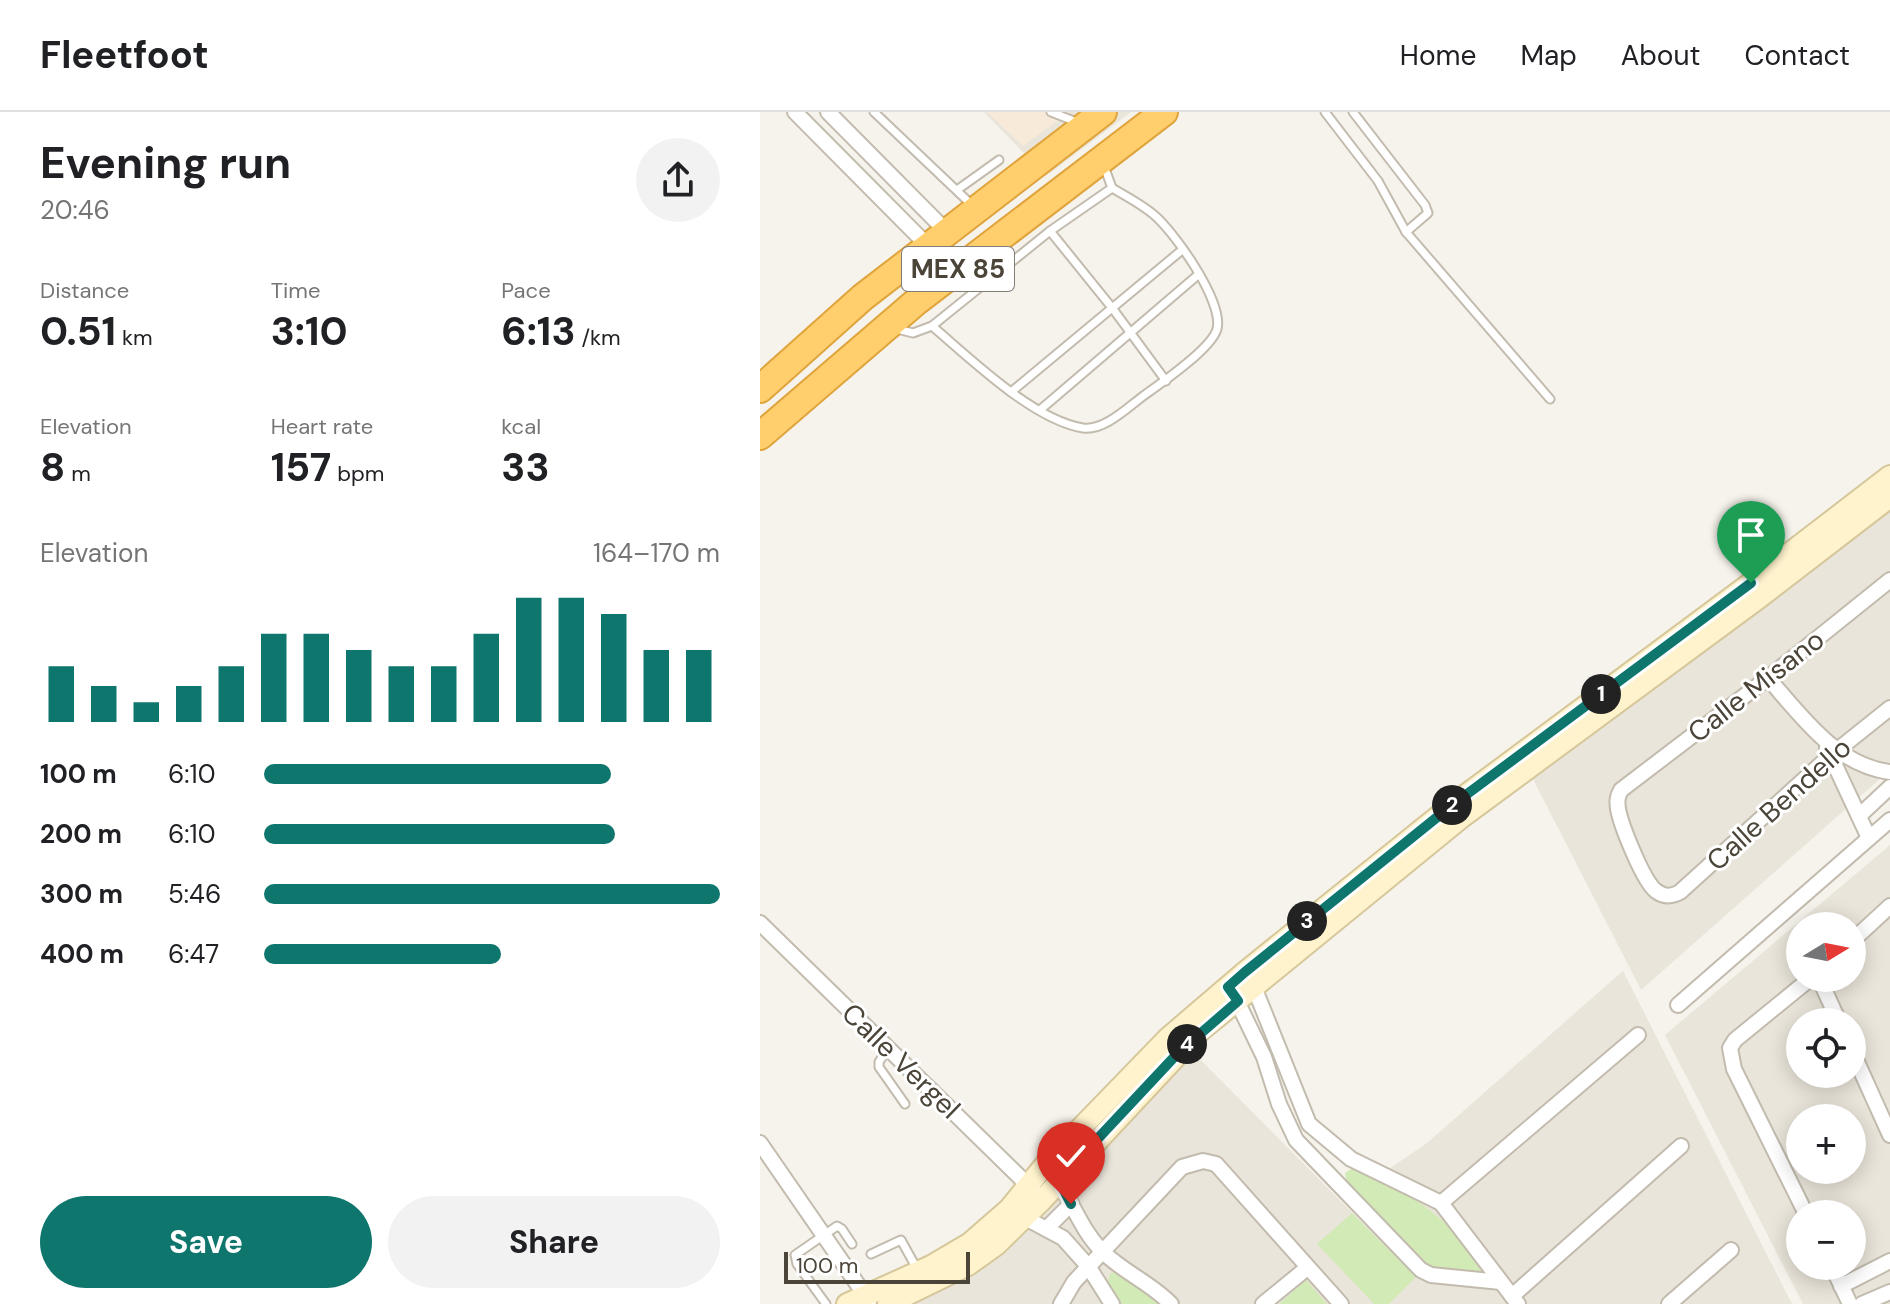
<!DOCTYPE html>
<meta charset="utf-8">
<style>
:root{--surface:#fff;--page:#f2f2f2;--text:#202124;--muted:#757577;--line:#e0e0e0;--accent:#0f766e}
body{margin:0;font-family:"DM Sans",sans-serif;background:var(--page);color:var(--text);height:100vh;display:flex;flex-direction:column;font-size:30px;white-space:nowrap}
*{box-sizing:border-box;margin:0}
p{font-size:26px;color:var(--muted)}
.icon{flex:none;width:44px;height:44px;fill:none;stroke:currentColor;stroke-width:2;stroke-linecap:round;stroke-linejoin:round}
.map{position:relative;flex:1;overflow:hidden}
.sheet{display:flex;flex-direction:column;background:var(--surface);width:760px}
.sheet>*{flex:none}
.needle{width:52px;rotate:80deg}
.tools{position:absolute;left:1026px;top:800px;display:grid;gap:16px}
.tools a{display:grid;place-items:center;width:80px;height:80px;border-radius:50%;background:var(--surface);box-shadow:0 4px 20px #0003;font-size:40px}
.scale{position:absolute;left:24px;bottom:20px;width:186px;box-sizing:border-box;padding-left:8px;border:4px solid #4b4439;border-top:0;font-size:22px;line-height:28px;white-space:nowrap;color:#4b4439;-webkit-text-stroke:6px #fff;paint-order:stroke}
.pin{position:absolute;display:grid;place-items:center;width:68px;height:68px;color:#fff;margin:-82px -34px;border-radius:50% 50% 50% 0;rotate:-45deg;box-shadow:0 0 8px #0007}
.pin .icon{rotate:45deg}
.km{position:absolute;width:40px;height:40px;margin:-20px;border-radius:50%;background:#222;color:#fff;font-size:22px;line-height:40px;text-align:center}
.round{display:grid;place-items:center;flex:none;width:84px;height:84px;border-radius:42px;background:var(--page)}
.head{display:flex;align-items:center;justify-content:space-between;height:136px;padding:0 40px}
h1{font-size:44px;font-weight:700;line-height:60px}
.figures{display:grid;grid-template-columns:repeat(3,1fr);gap:12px;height:136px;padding:8px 40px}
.figures div{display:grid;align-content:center}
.figures b{font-size:40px;font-weight:700}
.figures small{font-size:22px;font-weight:400}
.figures p{font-size:22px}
.chart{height:224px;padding:16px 40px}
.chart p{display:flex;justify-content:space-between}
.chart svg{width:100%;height:144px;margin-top:8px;stroke:var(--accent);stroke-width:6}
.cta{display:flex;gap:16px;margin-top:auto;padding:16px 40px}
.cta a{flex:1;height:92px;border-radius:48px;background:var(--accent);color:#fff;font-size:32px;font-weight:700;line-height:92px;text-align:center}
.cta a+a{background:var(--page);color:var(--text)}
ul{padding:0 40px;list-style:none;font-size:26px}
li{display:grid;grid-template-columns:128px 96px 1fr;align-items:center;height:60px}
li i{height:20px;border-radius:10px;background:var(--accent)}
header{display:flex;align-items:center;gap:48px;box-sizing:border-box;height:112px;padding:0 40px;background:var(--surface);border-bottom:2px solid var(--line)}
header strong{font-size:38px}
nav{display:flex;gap:44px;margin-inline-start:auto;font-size:28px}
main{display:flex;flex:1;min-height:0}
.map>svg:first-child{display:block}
.residential{fill:#eae5da;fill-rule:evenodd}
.commercial{fill:#f7ead8}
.green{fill:#d2eab5}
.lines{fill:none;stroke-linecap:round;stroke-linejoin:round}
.lane-casing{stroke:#c2bbae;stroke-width:11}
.street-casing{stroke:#c2bbae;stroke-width:18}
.secondary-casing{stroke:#d6c79b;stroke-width:24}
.highway-casing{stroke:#e0a43c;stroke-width:30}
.lane{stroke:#fff;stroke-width:7}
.street{stroke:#fff;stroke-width:14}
.secondary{stroke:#fff3cd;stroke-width:20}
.highway{stroke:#ffcf6e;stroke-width:26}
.route-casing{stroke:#fff;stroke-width:16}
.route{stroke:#0f766e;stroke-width:10}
.labels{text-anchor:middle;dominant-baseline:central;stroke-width:6;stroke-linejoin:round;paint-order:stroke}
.shield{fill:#fff;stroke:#817c74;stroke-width:2}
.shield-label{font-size:26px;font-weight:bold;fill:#4b4439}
.street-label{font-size:28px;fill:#4b4439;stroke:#fff}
</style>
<header>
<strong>Fleetfoot</strong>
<nav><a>Home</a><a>Map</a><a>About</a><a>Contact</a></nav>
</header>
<main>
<section class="sheet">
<div class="head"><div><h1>Evening run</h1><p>20:46</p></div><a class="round"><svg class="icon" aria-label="share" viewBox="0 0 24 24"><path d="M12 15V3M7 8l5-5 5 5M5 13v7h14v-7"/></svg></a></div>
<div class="figures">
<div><p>Distance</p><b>0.51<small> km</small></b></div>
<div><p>Time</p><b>3:10</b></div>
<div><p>Pace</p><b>6:13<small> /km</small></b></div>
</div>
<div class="figures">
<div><p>Elevation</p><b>8<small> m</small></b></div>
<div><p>Heart rate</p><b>157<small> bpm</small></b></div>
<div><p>kcal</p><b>33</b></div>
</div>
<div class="chart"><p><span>Elevation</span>164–170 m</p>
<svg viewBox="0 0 160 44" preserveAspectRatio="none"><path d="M5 44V27M15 44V33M25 44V38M35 44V33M45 44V27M55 44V17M65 44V17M75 44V22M85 44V27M95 44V27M105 44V17M115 44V6M125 44V6M135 44V11M145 44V22M155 44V22"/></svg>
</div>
<ul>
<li><b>100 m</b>6:10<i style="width:76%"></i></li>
<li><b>200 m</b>6:10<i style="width:77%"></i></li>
<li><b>300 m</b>5:46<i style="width:100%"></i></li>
<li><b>400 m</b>6:47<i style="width:52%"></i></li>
</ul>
<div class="cta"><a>Save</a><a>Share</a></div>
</section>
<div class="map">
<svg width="1130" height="1192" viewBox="0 0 1130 1192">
<rect width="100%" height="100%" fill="#f6f3ec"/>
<g class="residential">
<path d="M224 0H371L286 64Z"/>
<path d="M1130 399V658L881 878 773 667Z"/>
<path d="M1130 733V1192H1043L905 923ZM1040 814H1092V866H1040ZM1040 910H1092V962H1040ZM1040 1006H1092V1058H1040ZM1040 1102H1092V1154H1040Z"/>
<path d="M863 859 1032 1192H98L241 1107 420 927 653 1162 585 1087 667 1031Z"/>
</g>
<path class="commercial" d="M227 0H310L263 34Z"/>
<g class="green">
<path d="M594 1055C636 1077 677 1094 705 1134 713 1144 721 1154 724 1166L664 1155 587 1071 585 1061Z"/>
<path d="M592 1101 656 1165 629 1192H614L557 1132Z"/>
<path d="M356 1159 405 1192H359L348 1169 350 1162Z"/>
<path d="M546 1168 567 1192H519Z"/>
</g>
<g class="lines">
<g class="lane-casing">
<g id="lane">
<path d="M114 0 214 95"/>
<path d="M291 0 319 11"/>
<path d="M565 0 618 69 646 120 668 101 665 93 593 0"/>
<path d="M197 78 239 48"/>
<path d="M290 119 353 197 406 269"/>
<path d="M646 120 790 287"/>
<path d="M172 214C210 246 273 308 323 316 345 319 369 294 386 282 403 270 452 236 457 217 464 190 414 119 393 102 381 92 366 84 352 76"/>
<path d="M133 216 153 221 172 214 290 119 352 76 344 54"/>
<path d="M251 280 422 138"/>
<path d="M280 298 439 162"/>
<path d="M128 936 119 950V955L145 992"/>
<path d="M111 1142 141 1128 157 1157"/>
<path d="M66 1192 37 1152 35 1143 77 1114 82 1117 92 1132"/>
</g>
</g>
<g class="street-casing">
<g id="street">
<path d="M35 0 168 134"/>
<path d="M68 0 186 119"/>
<path d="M1130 468 1008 566 861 678C857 685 857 689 858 697 861 713 883 769 896 779 904 785 911 785 920 780L1070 644 1130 596"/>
<path d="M1008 566C1042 605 1076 653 1130 660"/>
<path d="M1067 636 1109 726"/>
<path d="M1099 704 1130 675"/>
<path d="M0 811 274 1079"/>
<path d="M1092 829 1130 794"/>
<path d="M1059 866 1079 910"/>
<path d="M492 870 549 1012 591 1047 681 1091 758 1192"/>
<path d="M474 883 504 945 519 992 536 1028 661 1158 671 1163 741 1170"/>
<path d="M918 893 1130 708"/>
<path d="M1092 939 1130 1023"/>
<path d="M0 1031 109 1189"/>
<path d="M285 1053C309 1078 317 1113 341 1138 361 1159 391 1171 411 1192"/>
<path d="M681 1091 878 923"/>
<path d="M1046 1102 974 957 970 936 975 928 1051 866"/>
<path d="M260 1103 303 1126 328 1154 352 1192"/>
<path d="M286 1117 311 1092"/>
<path d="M1072 1154 1090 1192"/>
<path d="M1081 1174 1130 1149"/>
<path d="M752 1184 921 1034"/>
<path d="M301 1192 314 1170 422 1055 443 1049 456 1052 581 1192"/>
<path d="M503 1192 547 1156"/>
<path d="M909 1192 971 1138"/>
<path d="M1102 1192 1130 1180"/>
</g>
</g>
<g class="secondary-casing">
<g id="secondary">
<path d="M87 1192 171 1154 210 1131 249 1097 285 1053 408 926 485 860 691 694 991 471 1130 364"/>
<path d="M128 1192 208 1153 236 1133 283 1087 440 919 702 705 1000 485 1130 385"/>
</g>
</g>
<g class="highway-casing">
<g id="highway">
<path d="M0 277 103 185 343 0"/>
<path d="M0 324 157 189 404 0"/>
</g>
</g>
<use href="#lane" class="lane"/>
<use href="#street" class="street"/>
<use href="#secondary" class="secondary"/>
<use href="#highway" class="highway"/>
</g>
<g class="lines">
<g class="route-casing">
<path id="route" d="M311 1092 299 1068 418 941 478 889 468 875 485 860 691 694 991 471"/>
</g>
<use href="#route" class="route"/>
</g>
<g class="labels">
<rect class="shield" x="142" y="135" width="112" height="44" rx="6"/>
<g class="shield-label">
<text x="198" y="157">MEX 85</text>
</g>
<g class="street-label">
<text transform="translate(996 574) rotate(-38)">Calle Misano</text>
<text transform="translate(1019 692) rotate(-42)">Calle Bendello</text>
<text transform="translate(141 949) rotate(44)">Calle Vergel</text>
</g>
</g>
</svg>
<div class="tools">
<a><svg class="needle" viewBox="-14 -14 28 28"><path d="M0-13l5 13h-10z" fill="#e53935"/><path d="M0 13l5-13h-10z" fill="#757577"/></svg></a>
<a><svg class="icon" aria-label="locate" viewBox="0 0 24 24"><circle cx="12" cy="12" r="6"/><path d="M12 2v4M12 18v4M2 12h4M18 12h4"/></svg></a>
<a>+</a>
<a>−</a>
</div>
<div class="scale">100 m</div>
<div class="pin" style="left:991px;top:471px;background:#1e9e55"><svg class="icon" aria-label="arrive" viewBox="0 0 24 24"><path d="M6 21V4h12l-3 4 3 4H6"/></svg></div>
<div class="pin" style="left:311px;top:1092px;background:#d93025"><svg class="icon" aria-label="check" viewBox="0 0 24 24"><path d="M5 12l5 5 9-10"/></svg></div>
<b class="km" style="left:841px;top:582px">1</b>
<b class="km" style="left:692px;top:693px">2</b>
<b class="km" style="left:547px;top:809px">3</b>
<b class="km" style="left:427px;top:932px">4</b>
</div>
</main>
